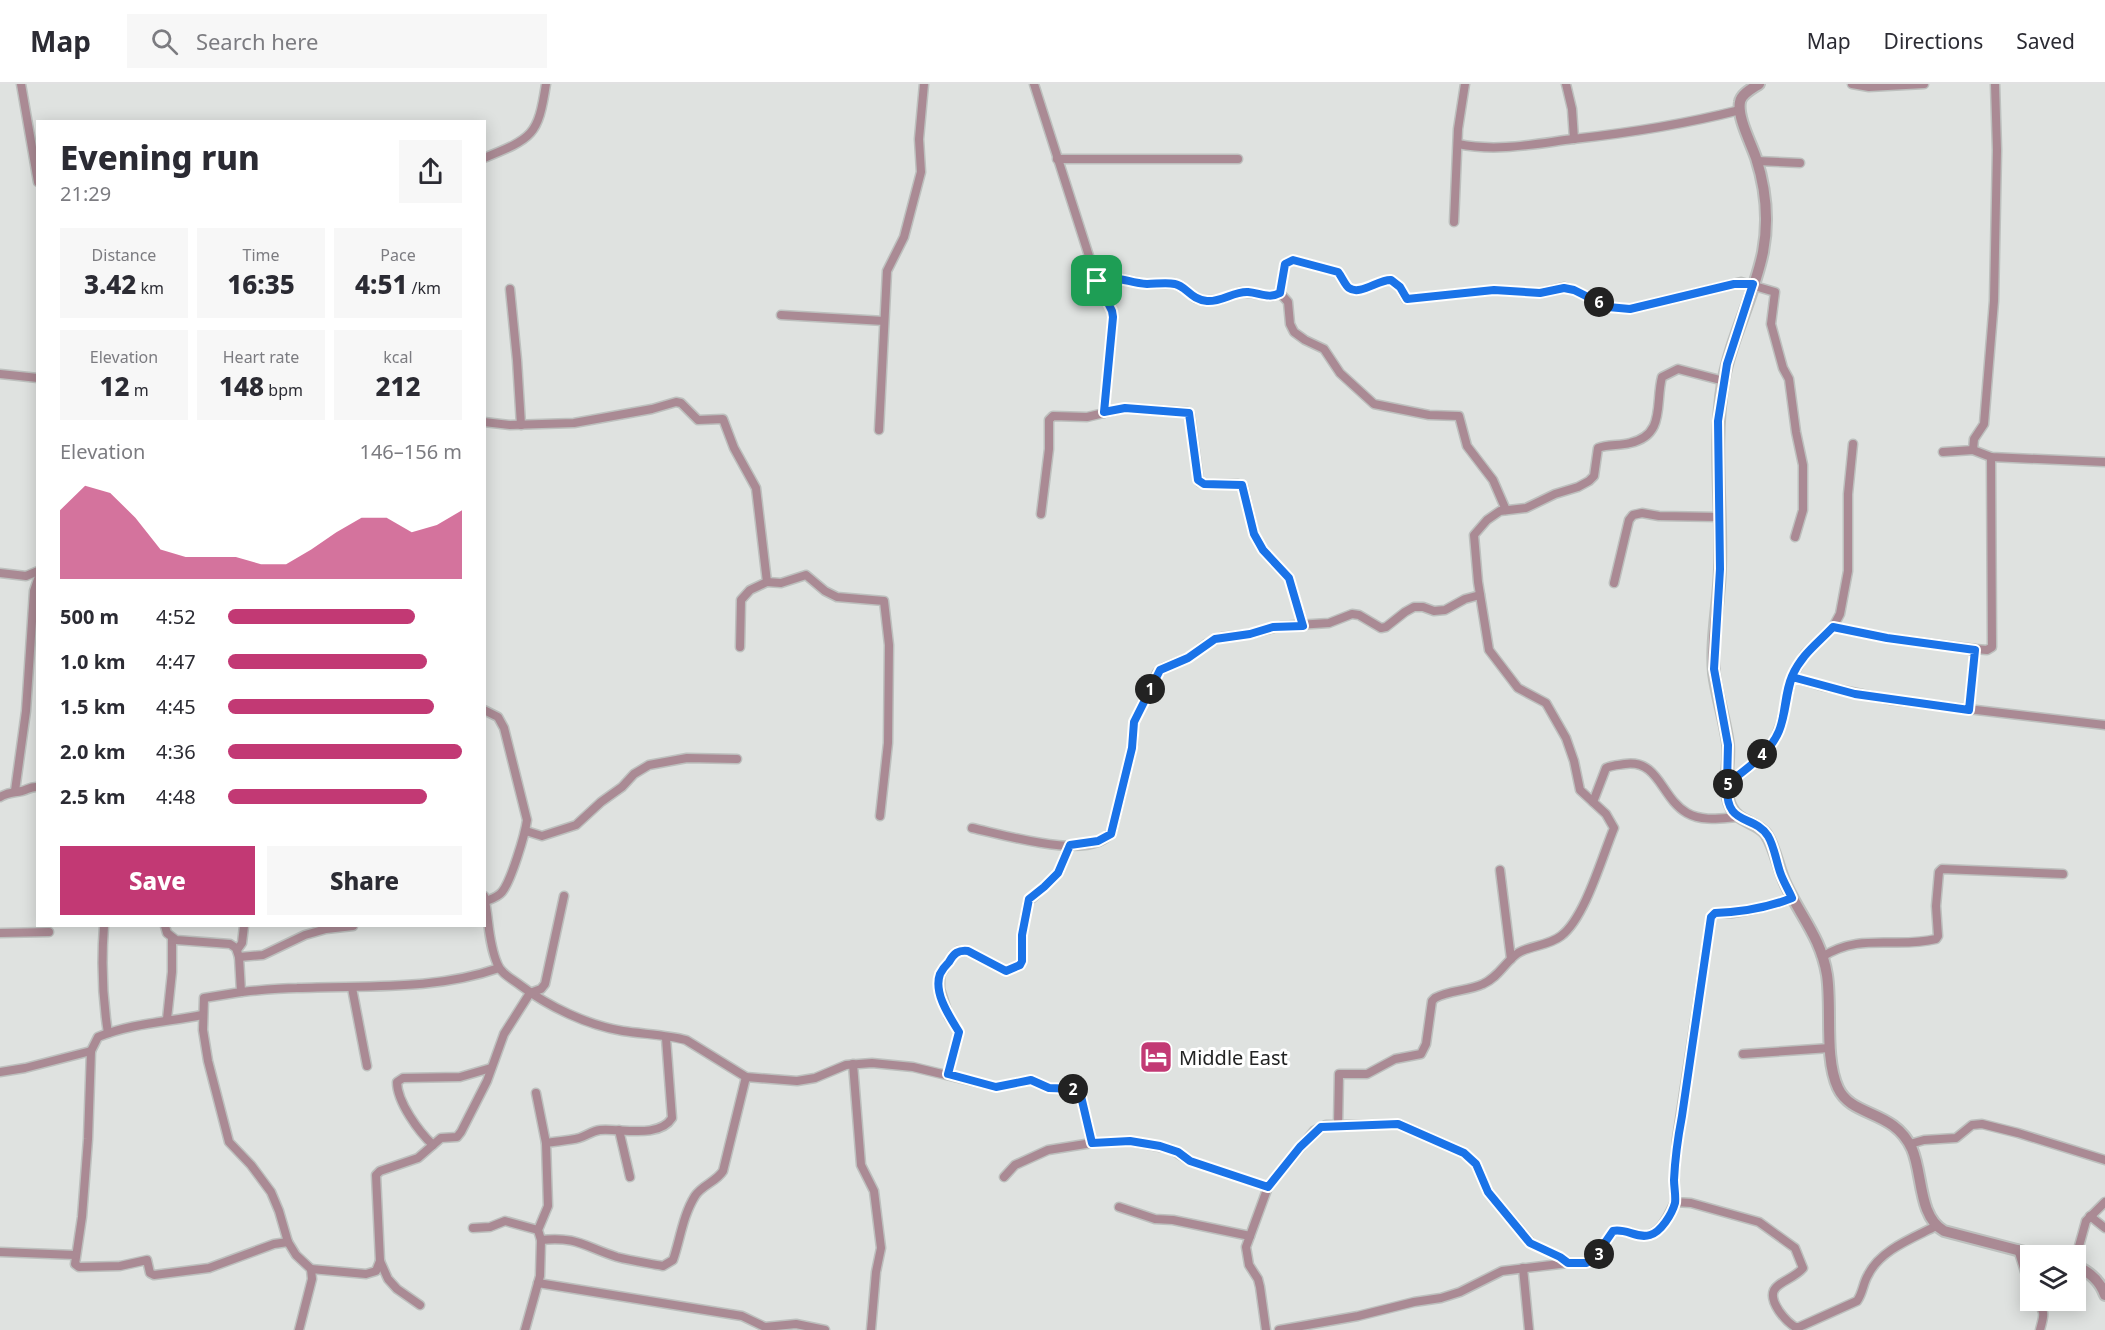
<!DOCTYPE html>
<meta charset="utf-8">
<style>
:root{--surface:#fff;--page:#f7f7f7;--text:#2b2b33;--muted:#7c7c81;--line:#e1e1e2;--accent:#c23974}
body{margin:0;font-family:"Noto Sans",sans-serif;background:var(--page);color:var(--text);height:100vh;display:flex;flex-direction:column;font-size:22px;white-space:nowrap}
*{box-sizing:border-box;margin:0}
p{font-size:20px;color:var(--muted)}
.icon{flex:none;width:33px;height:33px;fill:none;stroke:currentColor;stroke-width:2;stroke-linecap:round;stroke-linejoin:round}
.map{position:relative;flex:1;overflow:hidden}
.drawer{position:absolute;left:36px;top:36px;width:450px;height:807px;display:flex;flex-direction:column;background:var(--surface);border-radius:0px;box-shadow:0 3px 15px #0003}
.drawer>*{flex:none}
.tools{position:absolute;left:2020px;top:1161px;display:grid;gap:12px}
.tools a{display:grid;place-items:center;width:66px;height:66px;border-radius:0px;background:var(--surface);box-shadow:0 3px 15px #0003;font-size:30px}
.pin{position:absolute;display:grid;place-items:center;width:51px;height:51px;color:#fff;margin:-26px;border-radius:12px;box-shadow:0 3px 9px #0006}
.km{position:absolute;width:30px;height:30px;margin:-15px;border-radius:50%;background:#222;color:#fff;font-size:16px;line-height:30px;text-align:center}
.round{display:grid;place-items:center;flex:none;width:63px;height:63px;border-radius:0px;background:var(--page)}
.summary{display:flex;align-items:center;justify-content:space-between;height:102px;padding:0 24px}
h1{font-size:33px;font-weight:800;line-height:45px}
.stats{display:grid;grid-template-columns:repeat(3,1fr);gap:9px;height:102px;padding:6px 24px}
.stats div{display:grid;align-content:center;border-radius:0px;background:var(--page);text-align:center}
.stats b{font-size:26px;font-weight:800}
.stats small{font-size:16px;font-weight:400}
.stats p{font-size:16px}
.chart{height:168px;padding:12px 24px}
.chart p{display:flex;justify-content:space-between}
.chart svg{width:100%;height:108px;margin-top:6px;fill:var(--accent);opacity:.7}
.action{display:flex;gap:12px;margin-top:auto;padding:12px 24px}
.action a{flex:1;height:69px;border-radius:0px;background:var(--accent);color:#fff;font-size:24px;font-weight:800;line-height:69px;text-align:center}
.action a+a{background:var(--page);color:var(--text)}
ul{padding:0 24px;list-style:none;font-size:20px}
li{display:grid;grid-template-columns:96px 72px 1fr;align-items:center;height:45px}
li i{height:15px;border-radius:8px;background:var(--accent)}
header{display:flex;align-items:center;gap:36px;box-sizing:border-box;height:84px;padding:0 30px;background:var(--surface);border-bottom:2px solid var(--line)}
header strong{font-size:28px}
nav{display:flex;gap:33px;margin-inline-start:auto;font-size:21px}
.search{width:420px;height:54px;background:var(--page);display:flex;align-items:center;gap:15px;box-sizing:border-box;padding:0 21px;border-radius:0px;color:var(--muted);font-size:22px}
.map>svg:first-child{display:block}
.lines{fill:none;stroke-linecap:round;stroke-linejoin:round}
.minor-casing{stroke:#bdc0be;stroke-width:11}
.tertiary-casing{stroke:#bdc0be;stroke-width:14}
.minor{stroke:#aa8a94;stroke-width:8}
.tertiary{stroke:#aa8a94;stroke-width:10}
.route-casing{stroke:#fff;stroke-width:12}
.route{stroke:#1a73e8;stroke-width:8}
.labels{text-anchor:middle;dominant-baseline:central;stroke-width:6;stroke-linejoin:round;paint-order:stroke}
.poi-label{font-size:20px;fill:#222323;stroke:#fff;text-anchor:start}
</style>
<header>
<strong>Map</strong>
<div class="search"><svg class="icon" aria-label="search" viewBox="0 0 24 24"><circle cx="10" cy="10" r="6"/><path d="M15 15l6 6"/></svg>Search here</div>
<nav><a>Map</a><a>Directions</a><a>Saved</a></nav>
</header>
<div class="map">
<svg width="2105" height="1246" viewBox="0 0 2105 1246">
<rect width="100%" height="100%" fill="#dfe2e0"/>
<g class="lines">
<g class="minor-casing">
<g id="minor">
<path d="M21 0 38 98"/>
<path d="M1034 0 1097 197 1112 227 1113 233 1104 329"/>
<path d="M1566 0 1572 25 1574 55"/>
<path d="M1852 0 1869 3 1924 0"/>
<path d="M1458 60C1497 68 1534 60 1573 55 1629 49 1685 40 1740 26"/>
<path d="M484 74C533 54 538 52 546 0"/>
<path d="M1057 75H1238"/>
<path d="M1757 77 1800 79"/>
<path d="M1454 138 1458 45 1465 0"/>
<path d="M1097 197 1112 193 1145 200H1175L1181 202 1195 214 1204 217 1221 215 1241 208 1272 212 1280 209 1285 180 1293 176 1338 188C1342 193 1344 201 1349 204 1360 212 1379 195 1391 196L1400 203 1406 215 1495 206 1540 209 1564 203 1574 206 1608 223 1630 225 1741 198 1775 208 1771 240 1783 284 1789 295 1796 348 1803 381V426L1795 453"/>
<path d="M510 205 517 276 521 341"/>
<path d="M1280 209 1288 218 1290 240 1294 248 1305 256 1324 265 1340 289 1374 320 1429 331 1459 332 1467 362 1493 396 1506 426"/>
<path d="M781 231 884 237"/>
<path d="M0 290 38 294"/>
<path d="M484 338 510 341 574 339 652 325 676 318 681 319 698 336 723 335 734 364 756 404 767 498 750 506 741 516 740 563"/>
<path d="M879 346 887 187 904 153 921 88 919 55 924 0"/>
<path d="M1973 366 1991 373 2105 378"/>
<path d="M1943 368 1973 366 1974 355 1984 340 1994 217 1997 66 1995 0"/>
<path d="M1041 430 1049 365V336L1053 332 1087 333 1125 324 1187 328 1190 331 1199 398 1204 400H1238L1243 402 1254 450 1263 466 1289 494 1303 541"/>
<path d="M0 489 26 492 38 487"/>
<path d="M767 498 781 499 806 491 825 507 837 513 884 517 889 561 888 659 880 732"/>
<path d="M1614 499 1629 436 1633 431 1642 429 1659 432 1719 433"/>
<path d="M1833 543 1887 554 1975 565 1987 566 1992 563 1991 373"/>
<path d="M1792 593 1822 602 1891 616 2105 641"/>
<path d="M484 626 498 633 504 644 527 736C525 751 511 797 502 808 498 813 491 815 486 817"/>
<path d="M1969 626 1975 565"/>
<path d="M1727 700 1747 685 1775 655 1781 639 1792 593 1805 570 1833 543 1840 530 1848 487V410L1853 360"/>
<path d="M15 707 26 627 34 507 38 495"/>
<path d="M0 713C8 708 14 709 22 707 28 706 30 702 38 703"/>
<path d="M1593 718 1580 706 1574 677 1566 654 1546 619 1518 604 1489 566 1478 498 1474 451 1487 436 1500 427 1526 424 1555 410 1578 403 1589 397 1594 392 1598 364C1608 360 1620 362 1630 359 1666 351 1655 319 1662 293L1678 285 1724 297"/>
<path d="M972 744C1001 750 1094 779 1112 747L1133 660 1134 638 1157 589 1165 583 1188 574 1206 560 1222 553 1250 550 1281 542 1329 539 1352 530 1359 531 1381 544 1386 543 1405 528 1414 523H1423L1434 527 1445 526 1465 515 1480 511"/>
<path d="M526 747 542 752 576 741 601 718 622 703 634 690 649 681 687 674 737 675"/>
<path d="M1500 786 1511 875"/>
<path d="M484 812C489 834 488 858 497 879 500 889 512 895 520 901 549 923 587 941 623 947 643 950 669 951 686 956L746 993 797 997 815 994 846 981 872 979 913 983 996 1003 1031 996 1049 1004 1077 1005 1080 1008 1092 1059"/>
<path d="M1793 814C1772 822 1754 826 1733 829 1724 830 1716 826 1711 833L1677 1055 1674 1099 1675 1118 1691 1119 1759 1138 1795 1164 1803 1184C1790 1200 1760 1198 1779 1227 1784 1234 1789 1240 1797 1244L1857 1217C1863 1209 1863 1199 1868 1191 1880 1166 1913 1154 1936 1142"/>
<path d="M104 842C101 880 102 911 108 949"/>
<path d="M165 842 167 849 176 856 230 860 236 864 239 873 263 871 305 851 326 845 353 842"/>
<path d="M0 849 49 848"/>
<path d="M237 866 242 859 244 842"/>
<path d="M239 873 241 908 204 914 203 946 208 977 229 1058 251 1081 271 1108 279 1127 288 1158 296 1171 311 1185 312 1195 299 1246"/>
<path d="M1822 873C1861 848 1896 865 1936 855L1938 852 1936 822 1939 788 1942 785 2063 790"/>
<path d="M352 904 367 982"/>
<path d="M241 908C260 906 278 904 297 904 366 901 433 907 499 884"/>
<path d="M202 931C168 938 132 939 98 953L91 967 88 1055 82 1133 75 1180 79 1183 120 1182 147 1176 150 1189 154 1191 209 1184 274 1160 288 1158"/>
<path d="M167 935 172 888V855"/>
<path d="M1743 970 1830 964"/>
<path d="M853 980 861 1081 874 1107 881 1164 876 1188 871 1246"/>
<path d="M0 988 25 984 91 967"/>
<path d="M948 990 959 948 949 933 940 905V891L953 871 958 867H968L1006 887 1020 881 1022 877V851L1028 818 1058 789 1070 761"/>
<path d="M536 1009 546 1059"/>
<path d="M1338 1041 1399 1040 1464 1069 1476 1080 1488 1108 1531 1159 1560 1173 1568 1179"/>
<path d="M619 1046 630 1093"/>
<path d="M1910 1060 1924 1056 1956 1054 1972 1041 1982 1040 2018 1049 2105 1076"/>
<path d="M433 1061C419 1048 397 1018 397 998L403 994 460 993 491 984"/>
<path d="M1004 1093 1015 1081 1048 1066 1092 1059 1129 1057 1171 1065 1190 1077 1268 1103 1246 1163 1249 1181 1258 1195 1260 1203 1266 1246"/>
<path d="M1268 1103 1314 1047 1326 1041H1338L1339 990H1367L1395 975 1421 970 1426 960 1432 917 1435 914C1449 906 1468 907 1483 900 1499 893 1505 878 1518 869 1531 861 1548 862 1561 852 1585 834 1602 773 1614 744L1606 730 1593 718 1606 684C1612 681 1619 681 1625 680 1659 675 1661 714 1687 729 1703 738 1722 734 1738 733"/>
<path d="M1119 1123 1155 1135 1173 1136 1250 1152"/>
<path d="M2090 1132 2105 1144"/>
<path d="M473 1144 490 1143 505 1137 538 1146"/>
<path d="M541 1156C577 1152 585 1163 617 1173 632 1177 648 1179 663 1182L673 1176C680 1156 683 1131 695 1112 702 1101 716 1098 723 1087L746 993"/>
<path d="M2018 1165 2031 1207"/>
<path d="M0 1168 75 1171"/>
<path d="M2076 1173 2086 1137 2105 1118"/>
<path d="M1523 1184 1529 1246"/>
<path d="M311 1185 366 1190 376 1187 380 1177"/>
<path d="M538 1199 742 1232 765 1243 796 1240 825 1246"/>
<path d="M2036 1216C2046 1230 2044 1230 2040 1246"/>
<path d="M420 1221 397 1205 388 1195 380 1177 376 1091 380 1087 418 1074 441 1054 457 1053 461 1048 487 997 504 950 530 909 541 905 545 900 564 812"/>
<path d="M525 1246 540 1192 541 1156 538 1146 548 1122 546 1059C556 1057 568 1057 579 1054 586 1052 592 1047 600 1046 620 1044 659 1055 672 1034L666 954"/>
<path d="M1279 1246 1358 1232 1414 1218 1441 1214 1460 1208 1502 1187 1568 1179H1586L1598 1171 1613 1147C1622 1145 1629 1149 1638 1151 1658 1156 1668 1133 1675 1118"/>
</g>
</g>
<g class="tertiary-casing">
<g id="tertiary">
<path d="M1759 0C1753 4 1741 10 1740 18 1737 33 1751 59 1756 74 1766 105 1769 136 1763 168 1754 213 1731 253 1723 299 1713 360 1722 422 1720 485 1719 519 1711 555 1714 589 1717 613 1725 636 1728 660 1730 680 1722 705 1731 723 1738 738 1757 738 1766 750 1776 765 1778 785 1786 801 1801 833 1821 854 1827 891 1832 924 1824 974 1838 1004 1852 1034 1894 1025 1912 1065 1923 1090 1918 1132 1944 1147L2040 1172"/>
<path d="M2076 1182C2090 1188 2100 1197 2105 1211"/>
</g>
</g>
<use href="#minor" class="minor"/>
<use href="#tertiary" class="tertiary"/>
</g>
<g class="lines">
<g class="route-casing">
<path id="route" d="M1097 197 1112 227 1113 233 1104 328 1125 324 1189 329 1198 396 1204 400 1242 401 1254 450 1263 466 1289 494 1303 542 1273 543 1250 550 1215 555 1188 574 1160 586 1134 638 1132 664 1111 750 1098 757 1070 761 1058 789 1044 803 1029 815 1022 851V877L1020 881 1006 887 968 867C958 866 954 869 949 878 946 881 942 886 940 890 933 909 950 933 959 948L948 990 996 1003 1031 996 1049 1004 1077 1005 1080 1008 1092 1059 1130 1057 1160 1062 1178 1068 1190 1077 1268 1103 1300 1063 1321 1043 1398 1040 1464 1069 1476 1080 1488 1108 1530 1159 1560 1173 1568 1179H1586L1593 1176 1613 1147C1626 1144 1637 1155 1650 1151 1661 1148 1672 1130 1675 1119 1676 1112 1674 1103 1674 1096 1675 1074 1678 1053 1682 1032L1711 833 1715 829C1743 828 1767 824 1792 814 1788 805 1783 797 1780 788 1776 776 1774 762 1768 752 1753 729 1725 744 1727 700 1745 686 1770 669 1779 647 1786 630 1784 610 1792 592 1802 570 1817 560 1833 543L1887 554 1975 566 1969 626 1855 610 1792 593C1786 610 1786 630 1779 647 1770 669 1745 686 1727 700L1728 661 1714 585 1720 485 1718 337 1727 280 1753 200H1734L1630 225 1608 223 1574 206 1564 204 1540 209 1494 206 1407 215 1400 203 1391 196C1379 195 1360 212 1349 204 1345 201 1342 193 1338 188L1293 176 1285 180 1280 209C1269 215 1260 209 1248 208 1234 207 1222 218 1207 217 1191 216 1186 202 1175 200 1166 198 1156 200 1147 200 1127 199 1118 190 1097 197"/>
</g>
<use href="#route" class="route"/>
</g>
<defs>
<g id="hotel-square" transform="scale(1.725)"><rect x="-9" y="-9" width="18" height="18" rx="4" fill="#c23974" stroke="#fff"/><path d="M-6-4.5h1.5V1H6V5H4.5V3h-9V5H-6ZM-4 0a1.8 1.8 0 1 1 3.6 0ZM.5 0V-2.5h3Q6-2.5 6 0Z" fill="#fff"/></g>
</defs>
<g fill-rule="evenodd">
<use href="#hotel-square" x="1156" y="973"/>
</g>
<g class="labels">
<g class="poi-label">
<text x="1179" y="973">Middle East</text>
</g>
</g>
</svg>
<div class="tools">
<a><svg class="icon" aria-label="layers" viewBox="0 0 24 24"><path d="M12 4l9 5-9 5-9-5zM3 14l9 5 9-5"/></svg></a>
</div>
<div class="pin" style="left:1097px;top:197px;background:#1e9e55"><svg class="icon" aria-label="arrive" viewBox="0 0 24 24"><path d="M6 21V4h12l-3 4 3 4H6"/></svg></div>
<b class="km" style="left:1150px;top:605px">1</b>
<b class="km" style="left:1073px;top:1005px">2</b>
<b class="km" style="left:1599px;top:1170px">3</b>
<b class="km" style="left:1762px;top:670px">4</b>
<b class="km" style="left:1728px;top:700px">5</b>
<b class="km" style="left:1599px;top:218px">6</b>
<section class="drawer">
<div class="summary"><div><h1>Evening run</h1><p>21:29</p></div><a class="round"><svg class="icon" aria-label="share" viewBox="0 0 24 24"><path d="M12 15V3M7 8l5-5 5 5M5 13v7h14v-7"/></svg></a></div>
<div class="stats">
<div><p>Distance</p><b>3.42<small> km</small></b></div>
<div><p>Time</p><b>16:35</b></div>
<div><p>Pace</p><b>4:51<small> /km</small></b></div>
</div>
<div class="stats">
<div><p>Elevation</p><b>12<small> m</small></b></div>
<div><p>Heart rate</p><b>148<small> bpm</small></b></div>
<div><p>kcal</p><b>212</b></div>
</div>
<div class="chart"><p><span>Elevation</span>146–156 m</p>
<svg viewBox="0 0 160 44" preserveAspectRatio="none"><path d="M0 44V16L10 6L20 9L30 19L40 32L50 35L60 35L70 35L80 38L90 38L100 32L110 25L120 19L130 19L140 25L150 22L160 16V44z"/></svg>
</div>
<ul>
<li><b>500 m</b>4:52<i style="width:80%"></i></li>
<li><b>1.0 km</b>4:47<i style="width:85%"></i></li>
<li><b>1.5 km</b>4:45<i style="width:88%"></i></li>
<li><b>2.0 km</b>4:36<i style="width:100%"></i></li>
<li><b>2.5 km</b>4:48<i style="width:85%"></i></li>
</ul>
<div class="action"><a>Save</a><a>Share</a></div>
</section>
</div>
